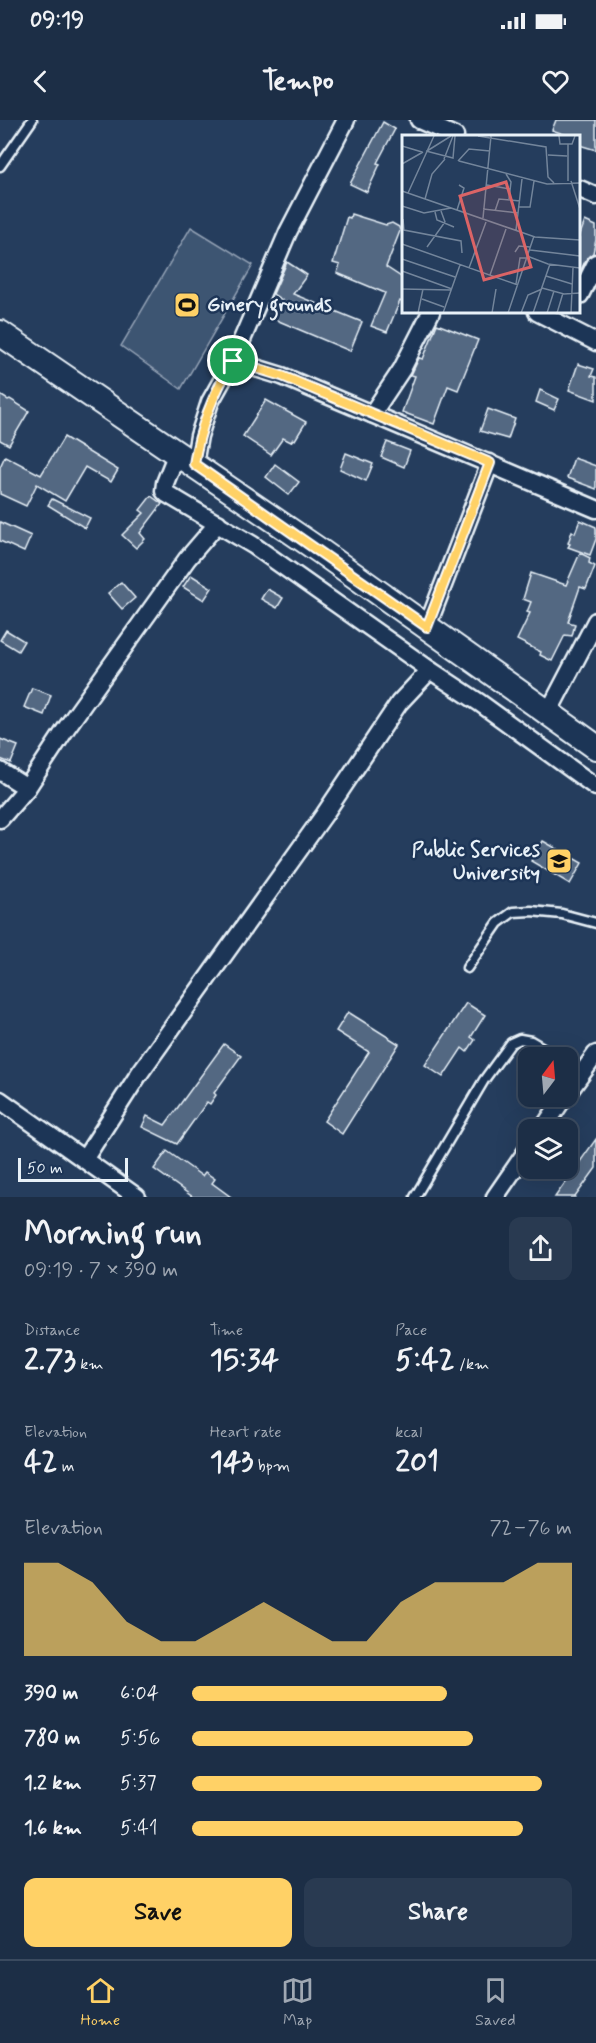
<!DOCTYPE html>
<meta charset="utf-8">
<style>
:root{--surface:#1c2e46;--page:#293a51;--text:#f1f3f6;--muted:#a0a8b3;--line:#3a4a5f;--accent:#ffd166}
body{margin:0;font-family:Mynerve,sans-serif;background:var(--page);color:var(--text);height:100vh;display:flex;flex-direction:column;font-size:22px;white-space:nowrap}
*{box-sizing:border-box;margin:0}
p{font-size:20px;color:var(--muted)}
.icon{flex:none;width:33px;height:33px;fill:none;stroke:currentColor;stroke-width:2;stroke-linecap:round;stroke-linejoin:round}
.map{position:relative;height:1077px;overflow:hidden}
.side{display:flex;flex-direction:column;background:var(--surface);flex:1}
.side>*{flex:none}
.needle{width:39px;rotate:16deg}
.fabs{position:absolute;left:518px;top:927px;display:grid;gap:12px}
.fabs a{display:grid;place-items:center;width:60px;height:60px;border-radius:12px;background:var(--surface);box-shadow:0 6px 24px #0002,0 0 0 2px var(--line);font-size:30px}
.scale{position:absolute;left:18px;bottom:15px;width:110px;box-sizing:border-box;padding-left:6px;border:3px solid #e8f1f8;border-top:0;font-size:16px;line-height:21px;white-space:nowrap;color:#e8f1f8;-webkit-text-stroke:4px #1d3557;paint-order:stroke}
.pin{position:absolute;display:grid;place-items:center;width:51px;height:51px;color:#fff;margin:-26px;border:3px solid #fff;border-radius:50%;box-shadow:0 2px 6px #0007}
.round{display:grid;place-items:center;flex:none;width:63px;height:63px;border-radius:12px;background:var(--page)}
.overview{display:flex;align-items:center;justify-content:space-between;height:102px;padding:0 24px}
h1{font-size:33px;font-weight:700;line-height:45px}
.figures{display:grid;grid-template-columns:repeat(3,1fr);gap:9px;height:102px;padding:6px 24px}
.figures div{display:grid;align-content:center}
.figures b{font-size:30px;font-weight:700}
.figures small{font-size:16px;font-weight:400}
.figures p{font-size:16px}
.chart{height:168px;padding:12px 24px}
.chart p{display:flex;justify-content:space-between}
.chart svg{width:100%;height:108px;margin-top:6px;fill:var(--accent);opacity:.7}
.primary-button{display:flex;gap:12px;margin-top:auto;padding:12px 24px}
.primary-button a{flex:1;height:69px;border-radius:12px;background:var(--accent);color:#111;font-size:24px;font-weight:700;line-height:69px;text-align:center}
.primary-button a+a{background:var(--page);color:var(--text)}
ul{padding:0 24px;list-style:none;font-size:20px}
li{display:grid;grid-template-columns:96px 72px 1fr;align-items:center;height:45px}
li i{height:15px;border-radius:8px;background:var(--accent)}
.status{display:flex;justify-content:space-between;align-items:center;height:42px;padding:0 30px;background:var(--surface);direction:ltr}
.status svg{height:16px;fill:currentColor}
header{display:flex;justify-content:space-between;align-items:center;height:78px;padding:0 24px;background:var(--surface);font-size:27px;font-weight:700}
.dock{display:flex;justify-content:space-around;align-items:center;height:84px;border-top:2px solid var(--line);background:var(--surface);font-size:16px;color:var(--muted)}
.dock a{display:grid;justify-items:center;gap:3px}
.dock .active{color:var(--accent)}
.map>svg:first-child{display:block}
.green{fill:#3e5472;stroke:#93a2b5;stroke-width:1.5}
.building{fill:#536782;stroke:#e8f1f8;stroke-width:1.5}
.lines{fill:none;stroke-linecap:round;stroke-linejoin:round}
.lane-casing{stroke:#e8f1f8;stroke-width:13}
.street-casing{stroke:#e8f1f8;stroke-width:21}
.secondary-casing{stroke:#e8f1f8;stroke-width:28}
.lane{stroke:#1d3557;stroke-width:8}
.street{stroke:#1d3557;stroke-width:16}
.secondary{stroke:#1d3557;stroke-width:24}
.route-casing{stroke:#fff;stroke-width:12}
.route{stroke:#ffd166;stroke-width:8}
.labels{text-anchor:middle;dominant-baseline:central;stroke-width:5;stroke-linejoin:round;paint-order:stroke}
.poi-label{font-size:20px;font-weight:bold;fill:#e8f1f8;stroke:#1d3557;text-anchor:start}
.inset-road{fill:none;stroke:#73859b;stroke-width:1.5}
.view{fill:#db6466;fill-opacity:0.15;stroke:#db6466;stroke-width:3}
.inset-edge{fill:none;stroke:#e8f1f8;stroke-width:3}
</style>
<div class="status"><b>09:19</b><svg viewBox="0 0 49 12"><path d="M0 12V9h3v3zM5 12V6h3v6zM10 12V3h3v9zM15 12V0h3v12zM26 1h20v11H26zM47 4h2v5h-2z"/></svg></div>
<header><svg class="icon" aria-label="back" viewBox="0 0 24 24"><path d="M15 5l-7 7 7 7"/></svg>Tempo<svg class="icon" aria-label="heart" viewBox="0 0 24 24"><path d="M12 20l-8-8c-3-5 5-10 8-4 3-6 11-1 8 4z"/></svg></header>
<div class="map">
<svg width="596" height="1077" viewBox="0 0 596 1077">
<rect width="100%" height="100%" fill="#253d5d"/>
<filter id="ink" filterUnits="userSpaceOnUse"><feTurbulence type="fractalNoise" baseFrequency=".0167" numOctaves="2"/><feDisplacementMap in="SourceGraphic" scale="12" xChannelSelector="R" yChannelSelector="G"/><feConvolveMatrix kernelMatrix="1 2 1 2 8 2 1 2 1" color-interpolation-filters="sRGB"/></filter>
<g filter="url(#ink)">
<path class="green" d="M191 107 253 145 181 269 121 226Z"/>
<g class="building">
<path d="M556 0H596V30L579 25V16H569L552 10Z"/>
<path d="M383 2 395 9 377 43 380 44 367 72 350 64Z"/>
<path d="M351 94 386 105 392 103 399 107 400 111 386 147 404 159V183L400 181 387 212 371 206 385 173 337 153 340 145 333 143 347 97 350 98Z"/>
<path d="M585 101 596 106V120L593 133 587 138 579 153V117Z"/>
<path d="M287 142 307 155 293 174 362 202 350 231 274 199 282 180 273 174Z"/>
<path d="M437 204 478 220 458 270 448 266 434 304 402 292 415 256 411 255 419 238 423 239Z"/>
<path d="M578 244 594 249 591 256 596 257V280L569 270Z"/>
<path d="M540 270 559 279 554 290 536 282Z"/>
<path d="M0 275 8 280 10 279 29 291 9 325 0 320Z"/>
<path d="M266 280 306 302 295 320 293 319 291 322 283 318 271 335 243 316Z"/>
<path d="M488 289 515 299 508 319 480 311Z"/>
<path d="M64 317 118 350 111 362 85 347 65 381 37 364 26 386 0 374V347L5 336 41 355Z"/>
<path d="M387 322 410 331 404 347 381 337Z"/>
<path d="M346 333 373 344 366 361 340 349Z"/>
<path d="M574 338 596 346V369L567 358Z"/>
<path d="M275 344 299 362 289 375 266 357Z"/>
<path d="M151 376 162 384 140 413 145 419 136 428 122 415 144 393 140 390Z"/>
<path d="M52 379 90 398 85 408 48 385Z"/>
<path d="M580 400 596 407V419L590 435 568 427 570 424 568 423 572 411 575 413Z"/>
<path d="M0 402 31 416 24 432 0 421Z"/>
<path d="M580 433 590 438 589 443 595 446 586 469 580 467 568 502 575 504 572 516 565 515 552 541 540 535 541 532 517 520 530 493 527 492 531 482 523 479 531 453 566 465Z"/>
<path d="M191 455 212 468 204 480 183 467Z"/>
<path d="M121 462 135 478 122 489 108 473Z"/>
<path d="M267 469 283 478 277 488 261 479Z"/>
<path d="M6 510 24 521 18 531 0 520Z"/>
<path d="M32 568 51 575 44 595 24 587Z"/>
<path d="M0 619 18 626 11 643 0 639Z"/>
<path d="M543 721 582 743 570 764 531 741Z"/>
<path d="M466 883 485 895 471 917 475 920 467 932 462 928 443 957 425 945Z"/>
<path d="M348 892 399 924 342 1014 324 1001 369 932 336 911Z"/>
<path d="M224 924 241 936 214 973 216 975 210 984 207 982 177 1024 142 1007 147 996 165 1005Z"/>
<path d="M596 1019V1048L575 1077H555Z"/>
<path d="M167 1031 202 1056 205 1052 215 1059 212 1063 231 1077H193L154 1049Z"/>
</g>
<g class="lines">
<g class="lane-casing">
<g id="lane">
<path d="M0 46 32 0"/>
<path d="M467 848 498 803 513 792 531 791 562 794 596 803"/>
<path d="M567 943 581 954"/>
<path d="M415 1077 484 960 511 923 520 919 531 921 560 938"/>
</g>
</g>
<g class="street-casing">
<g id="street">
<path d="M419 0 455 16"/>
<path d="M580 69 596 76"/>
<path d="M580 175 596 143"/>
<path d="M537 192 596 222"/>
<path d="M233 241 282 256 596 389"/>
<path d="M372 294 402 249 431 192"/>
<path d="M177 333 165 363 164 371 167 374 253 425 430 550 480 583 596 667"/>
<path d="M194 344 199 316 210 282 233 241 288 112 346 0"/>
<path d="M427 507 490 343"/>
<path d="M548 593 596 501"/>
<path d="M0 651 27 668"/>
<path d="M0 699 27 668 67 607 187 439 218 403"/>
<path d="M567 974 596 934"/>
<path d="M0 980 137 1077"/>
<path d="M542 1010 565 976"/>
<path d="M85 1038 139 954 324 695 399 583 430 550"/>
<path d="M495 1077 528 1029"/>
</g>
</g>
<g class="secondary-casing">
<path id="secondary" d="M0 213 320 431 596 627"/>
</g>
<use href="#lane" class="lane"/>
<use href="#street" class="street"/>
<use href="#secondary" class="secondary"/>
</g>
</g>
<g class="lines" filter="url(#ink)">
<g class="route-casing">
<path id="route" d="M233 241 282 256 490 343 427 507 194 344C200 306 213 274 233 241Z"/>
</g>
<use href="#route" class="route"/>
</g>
<defs>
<g id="stadium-square" transform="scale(1.35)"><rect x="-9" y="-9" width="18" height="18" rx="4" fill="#ffd166" stroke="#1d3557"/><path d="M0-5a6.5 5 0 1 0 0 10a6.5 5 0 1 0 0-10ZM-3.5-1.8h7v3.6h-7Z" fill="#111"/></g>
<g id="university-square" transform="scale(1.35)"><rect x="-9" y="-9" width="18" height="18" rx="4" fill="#ffd166" stroke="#1d3557"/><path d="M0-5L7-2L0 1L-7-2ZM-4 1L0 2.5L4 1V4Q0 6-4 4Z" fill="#111"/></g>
</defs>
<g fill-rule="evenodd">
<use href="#stadium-square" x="187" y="185"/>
<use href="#university-square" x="559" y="741"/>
</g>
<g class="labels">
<g class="poi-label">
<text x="207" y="185">Ginery grounds</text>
<text x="540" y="730" text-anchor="end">Public Services<tspan x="540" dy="23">University</tspan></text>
</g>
</g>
<g transform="translate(402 15)">
<rect width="178" height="178" fill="#253d5d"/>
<path class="inset-road" d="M76 1 144 12 146 42 152 48M157 1 158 9H170L173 1M166 9V46M0 11 20 17M24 16 51 23 53 1M25 16 49 1M146 20 165 21M42 24 51 1M56 26 67 14 88 16M57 26 145 49 178 48M0 29 21 17M104 39 109 47 107 64M169 46 178 74M85 50 108 54M0 56 133 102 178 105M6 58 32 1M23 64 30 39 43 24M0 71 22 78 49 73M117 72H128L132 46M81 74 116 78M55 75 62 53 57 50M93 76 97 64 118 66M33 77 35 85 52 92M81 83 89 1M1 84 2 95 59 106 60 118M114 95 120 44M0 109 116 150M25 112 43 87 39 76M128 115 178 121M113 117 117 111 128 112M125 121 146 129 178 133M0 124 53 142M67 133 84 87M0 136 50 154M88 140 104 94M144 141 170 149M114 149 118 123H125M140 153 162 159 178 158M0 154 49 155M20 164 42 172M16 178 21 154M41 178 58 130M90 178 94 154M106 178 132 101M119 178 126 160 140 154M131 178 148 129M145 178 152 156M155 178 161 158M169 178 171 133"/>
<path class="view" d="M104 47 129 132 82 145 58 61Z"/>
<rect width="178" height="178" class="inset-edge"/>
</g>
</svg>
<div class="fabs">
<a><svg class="needle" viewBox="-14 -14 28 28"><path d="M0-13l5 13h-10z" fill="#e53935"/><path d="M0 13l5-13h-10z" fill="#a0a8b3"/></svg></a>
<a><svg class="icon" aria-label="layers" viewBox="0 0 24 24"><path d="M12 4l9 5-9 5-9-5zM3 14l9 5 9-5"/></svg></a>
</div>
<div class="scale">50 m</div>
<div class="pin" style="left:233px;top:241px;background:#1e9e55"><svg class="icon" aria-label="arrive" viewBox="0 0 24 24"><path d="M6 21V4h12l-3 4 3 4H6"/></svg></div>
</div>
<section class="side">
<div class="overview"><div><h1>Morning run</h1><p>09:19 · 7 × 390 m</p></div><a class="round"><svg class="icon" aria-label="share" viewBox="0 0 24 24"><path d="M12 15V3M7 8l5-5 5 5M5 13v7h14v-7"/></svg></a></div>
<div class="figures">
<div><p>Distance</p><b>2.73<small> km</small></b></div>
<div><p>Time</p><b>15:34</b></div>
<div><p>Pace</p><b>5:42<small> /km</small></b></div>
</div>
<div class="figures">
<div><p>Elevation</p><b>42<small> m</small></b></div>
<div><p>Heart rate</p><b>143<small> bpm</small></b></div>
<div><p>kcal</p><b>201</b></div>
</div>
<div class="chart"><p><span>Elevation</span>72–76 m</p>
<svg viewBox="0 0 160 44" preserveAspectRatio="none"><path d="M0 44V6L10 6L20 14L30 30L40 38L50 38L60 30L70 22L80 30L90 38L100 38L110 22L120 14L130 14L140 14L150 6L160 6V44z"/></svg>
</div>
<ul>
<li><b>390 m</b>6:04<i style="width:67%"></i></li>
<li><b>780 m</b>5:56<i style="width:74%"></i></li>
<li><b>1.2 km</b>5:37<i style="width:92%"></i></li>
<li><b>1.6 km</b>5:41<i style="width:87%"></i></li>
</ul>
<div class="primary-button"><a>Save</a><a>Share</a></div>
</section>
<nav class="dock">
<a class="active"><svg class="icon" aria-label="home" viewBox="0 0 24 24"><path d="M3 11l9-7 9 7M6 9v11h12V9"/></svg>Home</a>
<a><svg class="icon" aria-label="map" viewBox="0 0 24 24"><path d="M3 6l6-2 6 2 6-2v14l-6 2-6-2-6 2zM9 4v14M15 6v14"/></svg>Map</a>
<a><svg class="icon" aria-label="saved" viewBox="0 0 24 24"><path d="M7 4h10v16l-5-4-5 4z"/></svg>Saved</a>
</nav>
